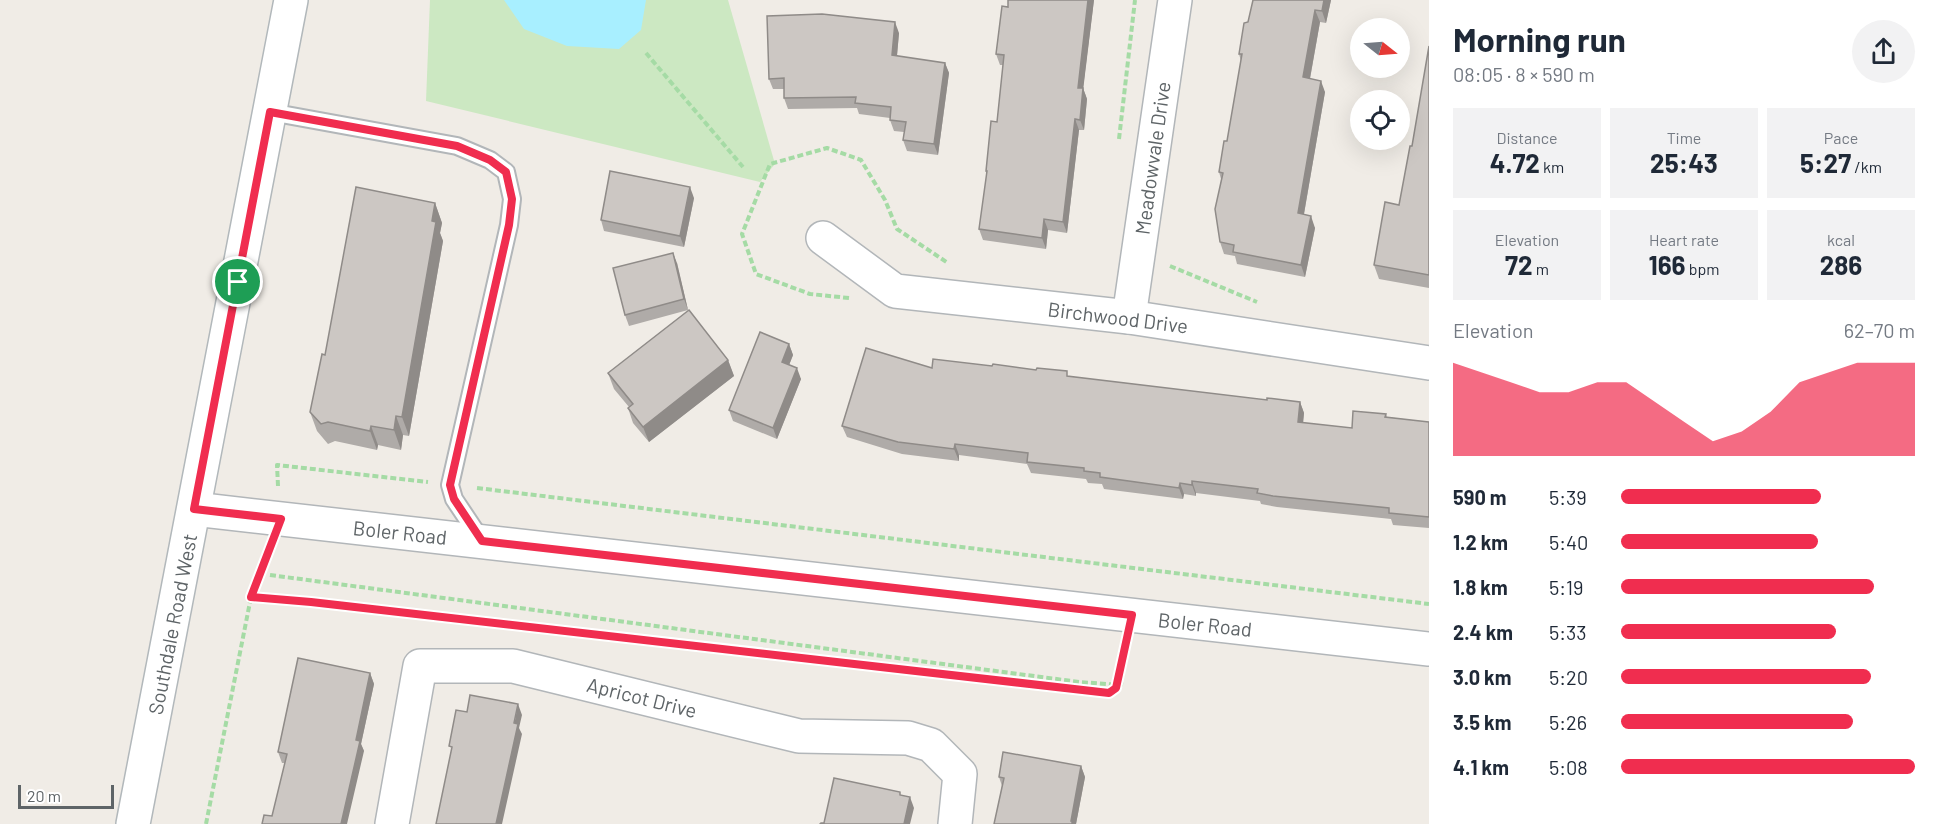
<!DOCTYPE html>
<meta charset="utf-8">
<style>
:root{--surface:#fff;--page:#f2f2f3;--text:#1f2937;--muted:#747a83;--accent:#f02d4f}
body{margin:0;font-family:Barlow,sans-serif;background:var(--page);color:var(--text);height:100vh;display:flex;flex-direction:column;font-size:22px;white-space:nowrap}
*{box-sizing:border-box;margin:0}
p{font-size:20px;color:var(--muted)}
.icon{flex:none;width:33px;height:33px;fill:none;stroke:currentColor;stroke-width:2;stroke-linecap:round;stroke-linejoin:round}
.map{position:relative;flex:1;overflow:hidden}
.drawer{display:flex;flex-direction:column;background:var(--surface);width:510px}
.drawer>*{flex:none}
.needle{width:39px;rotate:107deg}
.tools{position:absolute;left:1350px;top:18px;display:grid;gap:12px}
.tools a{display:grid;place-items:center;width:60px;height:60px;border-radius:50%;background:var(--surface);box-shadow:0 6px 24px #0002;font-size:30px}
.scale{position:absolute;left:18px;bottom:15px;width:96px;box-sizing:border-box;padding-left:6px;border:3px solid #5e6467;border-top:0;font-size:16px;line-height:21px;white-space:nowrap;color:#5e6467;-webkit-text-stroke:4px #fff;paint-order:stroke}
.pin{position:absolute;display:grid;place-items:center;width:51px;height:51px;color:#fff;margin:-26px;border:3px solid #fff;border-radius:50%;box-shadow:0 2px 6px #0007}
.round{display:grid;place-items:center;flex:none;width:63px;height:63px;border-radius:32px;background:var(--page)}
.summary{display:flex;align-items:center;justify-content:space-between;height:102px;padding:0 24px}
h1{font-size:33px;font-weight:700;line-height:45px}
.figures{display:grid;grid-template-columns:repeat(3,1fr);gap:9px;height:102px;padding:6px 24px}
.figures div{display:grid;align-content:center;border-radius:0px;background:var(--page);text-align:center}
.figures b{font-size:26px;font-weight:700}
.figures small{font-size:16px;font-weight:400}
.figures p{font-size:16px}
.chart{height:168px;padding:12px 24px}
.chart p{display:flex;justify-content:space-between}
.chart svg{width:100%;height:108px;margin-top:6px;fill:var(--accent);opacity:.7}
ul{padding:0 24px;list-style:none;font-size:20px}
li{display:grid;grid-template-columns:96px 72px 1fr;align-items:center;height:45px}
li i{height:15px;border-radius:8px;background:var(--accent)}
main{display:flex;flex:1;min-height:0}
.map>svg:first-child{display:block}
.green{fill:#cce8c2}
.water{fill:#a8efff}
.lines{fill:none;stroke-linecap:round;stroke-linejoin:round}
.service-casing{stroke:#b2b6b9;stroke-width:20}
.minor-casing{stroke:#b2b6b9;stroke-width:36}
.tertiary-casing{stroke:#b2b6b9;stroke-width:36}
.secondary-casing{stroke:#b2b8bb;stroke-width:36}
.path{stroke:#a5dba5;stroke-width:4;stroke-dasharray:6 3;stroke-linecap:butt}
.service{stroke:#fff;stroke-width:16}
.minor{stroke:#fff;stroke-width:33}
.tertiary{stroke:#fff;stroke-width:33}
.secondary{stroke:#fff;stroke-width:33}
.wall{fill:#afaba8}
.shaded-wall{fill:#8f8b88}
.building{fill:#ccc7c3;stroke:#8f8b88;stroke-width:1.5}
.route-casing{stroke:#fff;stroke-width:12}
.route{stroke:#f02d4f;stroke-width:8}
.labels{text-anchor:middle;dominant-baseline:central;stroke-width:4.5;stroke-linejoin:round;paint-order:stroke}
.street-label{font-size:20px;fill:#5e6467;stroke:#fff}
</style>
<main>
<div class="map">
<svg width="1429" height="824" viewBox="0 0 1429 824">
<rect width="100%" height="100%" fill="#f0ece6"/>
<path class="green" d="M430 0H728L775 164 760 182 426 101Z"/>
<path class="water" d="M504 0H646L641 30 619 49 567 46 524 29Z"/>
<g class="lines">
<g class="service-casing">
<path id="service" d="M270 112 457 146 490 160 506 172 512 199 509 225 450 485 454 499 482 541"/>
</g>
<g class="minor-casing">
<g id="minor">
<path d="M823 238 895 291 1129 317 1429 363"/>
<path d="M1129 317 1175 0"/>
<path d="M392 824 420 666H513L799 736 908 738 931 745 960 774 955 824"/>
</g>
</g>
<g class="tertiary-casing">
<path id="tertiary" d="M194 509 1429 649"/>
</g>
<g class="secondary-casing">
<path id="secondary" d="M133 824 291 0"/>
</g>
<g class="path">
<path d="M646 53 743 167"/>
<path d="M1119 139 1135 0"/>
<path d="M1170 266 1257 302"/>
<path d="M849 298 810 294 756 274 742 234 770 164 827 148 861 160 885 200 897 229 948 263"/>
<path d="M278 486 277 465 428 482"/>
<path d="M477 488 1429 604"/>
<path d="M270 575 1079 682 1121 685 1126 648"/>
<path d="M251 597 1109 693 1116 688 1123 658"/>
<path d="M206 824 251 597 269 551"/>
</g>
<use href="#service" class="service"/>
<use href="#minor" class="minor"/>
<use href="#tertiary" class="tertiary"/>
<use href="#secondary" class="secondary"/>
</g>
<g class="wall">
<path d="M1094 0 1083 88 1087 99 1084 130H1079L1067 233 1048 230 1046 249 983 240 979 229 987 174 986 171 997 122 1003 65H1000L996 54 1008 7Z"/>
<path d="M1253 0H1331L1326 23 1320 22 1310 79 1325 92 1304 214 1315 228 1305 277 1237 264 1235 256 1224 254 1220 242 1221 179 1219 172 1227 141 1241 61 1239 54 1248 22Z"/>
<path d="M899 33 897 56 945 63 949 73 938 155 907 151 903 140 904 132 894 131 890 120V118L859 114 857 108 788 109 784 98V89H773L769 79Z"/>
<path d="M1429 46V288L1379 279 1374 265 1399 205 1412 146Z"/>
<path d="M694 198 684 247 604 231 601 220Z"/>
<path d="M435 203 442 223 440 233 443 241 409 436 403 435 401 450 378 445 377 450 335 441 328 444 317 431 310 412Z"/>
<path d="M677 263 688 310 629 326 625 315Z"/>
<path d="M789 344 793 355 789 365 801 379 777 439 733 421 729 410Z"/>
<path d="M728 360 734 376 649 442 633 423 628 408 629 407 614 389 608 373Z"/>
<path d="M932 368 1069 377 1267 400 1300 402 1304 413 1303 423 1352 428 1386 414 1387 417 1429 422V528L1393 525 1391 519 1277 507 1261 504 1260 501 1196 493V496L1184 494 1183 499 1104 489 1102 484 1088 483 1086 479 1031 473 1027 464 959 455V461L902 454 847 437 842 426Z"/>
<path d="M370 673 374 684 361 744 364 751 272 816 285 763H282L278 752Z"/>
<path d="M1081 766 1085 777 1076 824H994L1002 786 999 777Z"/>
</g>
<g class="shaded-wall">
<path d="M1088 0H1094L1082 99 1078 88Z"/>
<path d="M1324 0H1331L1326 23 1322 11Z"/>
<path d="M1315 10 1320 22 1308 89 1303 77Z"/>
<path d="M895 22 899 33 896 66 892 55Z"/>
<path d="M945 63 949 73 938 155 934 144Z"/>
<path d="M1321 81 1325 92 1302 225 1298 213Z"/>
<path d="M1083 88 1087 99 1084 130 1080 120Z"/>
<path d="M1075 119 1079 130 1067 233 1063 222Z"/>
<path d="M690 187 694 198 684 247 680 236Z"/>
<path d="M435 203 442 223 440 233 443 241 409 436 402 417 432 221Z"/>
<path d="M1311 216 1315 228 1305 277 1301 265Z"/>
<path d="M1044 219 1048 230 1046 249 1042 238Z"/>
<path d="M673 253 677 263 688 310 684 299Z"/>
<path d="M789 344 793 355 786 373 782 362Z"/>
<path d="M728 360 734 376 649 442 643 427Z"/>
<path d="M797 368 801 379 777 439 773 428Z"/>
<path d="M1300 402 1304 413 1302 433 1298 422Z"/>
<path d="M396 416 403 435 401 450 394 430Z"/>
<path d="M371 426 378 445 377 450 370 431Z"/>
<path d="M955 444 959 455V461L954 449Z"/>
<path d="M1192 481 1196 493V496L1192 485Z"/>
<path d="M1180 483 1184 494 1183 499 1179 488Z"/>
<path d="M370 673 374 684 361 744 364 751 347 824H341L356 740Z"/>
<path d="M518 704 522 715 519 728 522 734 502 824H496Z"/>
<path d="M1081 766 1085 777 1076 824H1072L1071 821Z"/>
<path d="M910 797 914 808 910 824H904Z"/>
</g>
<g class="building">
<path d="M1008 0H1088L1078 88H1083L1080 120 1075 119 1063 222 1044 219 1042 238 979 229 987 171H986L991 121 997 122 1004 55 996 54 1002 6 1008 7Z"/>
<path d="M1253 0H1324L1322 11 1315 10 1303 77 1321 81 1298 213 1311 216 1301 265 1233 252 1234 245 1220 242 1215 209 1223 173 1219 172 1224 141H1227L1242 54H1239L1244 23 1248 22Z"/>
<path d="M822 14 895 22 892 55 945 63 934 144 903 140 906 122 890 120 891 107 855 103 856 97 784 98V78L769 79 767 16Z"/>
<path d="M1429 46V275L1374 265 1385 202 1399 205 1410 146H1412Z"/>
<path d="M610 171 690 187 680 236 601 220Z"/>
<path d="M356 187 435 203 432 221 436 222 402 417 396 416 394 430 371 426 370 431 328 422 321 424 310 412 322 354 325 355Z"/>
<path d="M673 253 684 299 625 315 613 268Z"/>
<path d="M689 310 728 360 643 427 628 408 633 404 608 373Z"/>
<path d="M760 332 789 344 782 362 797 368 773 428 729 410Z"/>
<path d="M866 348 932 368 933 359 992 366 993 364 1036 370 1037 368 1067 371V376L1267 400V398L1300 402 1298 422 1352 428 1353 411 1386 414 1385 417 1429 422V517L1389 513V508L1273 496 1257 493 1258 489 1192 481V485L1180 483 1179 488 1100 477V473L1084 471V468L1027 462 1028 453 955 444 954 449 898 442 842 426Z"/>
<path d="M298 658 370 673 356 740 360 741 341 824H262L264 815 272 816 287 754 278 752Z"/>
<path d="M470 695 518 704 514 723 518 724 496 824H436L452 747 449 746 456 710 467 712Z"/>
<path d="M1003 752 1081 766 1071 821H1072V824H994L1004 778 999 777Z"/>
<path d="M834 778 900 792V795L910 797 904 824H820L821 823H824Z"/>
</g>
<g class="lines">
<g class="route-casing">
<path id="route" d="M270 112 457 146 490 160 506 172 512 199 509 225 450 485 454 499 482 541 1132 615 1116 688 1109 693 311 602 251 597 281 519 194 509Z"/>
</g>
<use href="#route" class="route"/>
</g>
<g class="labels">
<g class="street-label">
<text transform="translate(1152 158) rotate(-82)">Meadowvale Drive</text>
<text transform="translate(1118 317) rotate(7)">Birchwood Drive</text>
<text transform="translate(400 532) rotate(6)">Boler Road</text>
<text transform="translate(172 624) rotate(-79)">Southdale Road West</text>
<text transform="translate(1205 624) rotate(6)">Boler Road</text>
<text transform="translate(642 697) rotate(14)">Apricot Drive</text>
</g>
</g>
</svg>
<div class="tools">
<a><svg class="needle" viewBox="-14 -14 28 28"><path d="M0-13l5 13h-10z" fill="#e53935"/><path d="M0 13l5-13h-10z" fill="#747a83"/></svg></a>
<a><svg class="icon" aria-label="locate" viewBox="0 0 24 24"><circle cx="12" cy="12" r="6"/><path d="M12 2v4M12 18v4M2 12h4M18 12h4"/></svg></a>
</div>
<div class="scale">20 m</div>
<div class="pin" style="left:238px;top:282px;background:#1e9e55"><svg class="icon" aria-label="arrive" viewBox="0 0 24 24"><path d="M6 21V4h12l-3 4 3 4H6"/></svg></div>
</div>
<section class="drawer">
<div class="summary"><div><h1>Morning run</h1><p>08:05 · 8 × 590 m</p></div><a class="round"><svg class="icon" aria-label="share" viewBox="0 0 24 24"><path d="M12 15V3M7 8l5-5 5 5M5 13v7h14v-7"/></svg></a></div>
<div class="figures">
<div><p>Distance</p><b>4.72<small> km</small></b></div>
<div><p>Time</p><b>25:43</b></div>
<div><p>Pace</p><b>5:27<small> /km</small></b></div>
</div>
<div class="figures">
<div><p>Elevation</p><b>72<small> m</small></b></div>
<div><p>Heart rate</p><b>166<small> bpm</small></b></div>
<div><p>kcal</p><b>286</b></div>
</div>
<div class="chart"><p><span>Elevation</span>62–70 m</p>
<svg viewBox="0 0 160 44" preserveAspectRatio="none"><path d="M0 44V6L10 10L20 14L30 18L40 18L50 14L60 14L70 22L80 30L90 38L100 34L110 26L120 14L130 10L140 6L150 6L160 6V44z"/></svg>
</div>
<ul>
<li><b>590 m</b>5:39<i style="width:68%"></i></li>
<li><b>1.2 km</b>5:40<i style="width:67%"></i></li>
<li><b>1.8 km</b>5:19<i style="width:86%"></i></li>
<li><b>2.4 km</b>5:33<i style="width:73%"></i></li>
<li><b>3.0 km</b>5:20<i style="width:85%"></i></li>
<li><b>3.5 km</b>5:26<i style="width:79%"></i></li>
<li><b>4.1 km</b>5:08<i style="width:100%"></i></li>
</ul>
</section>
</main>
